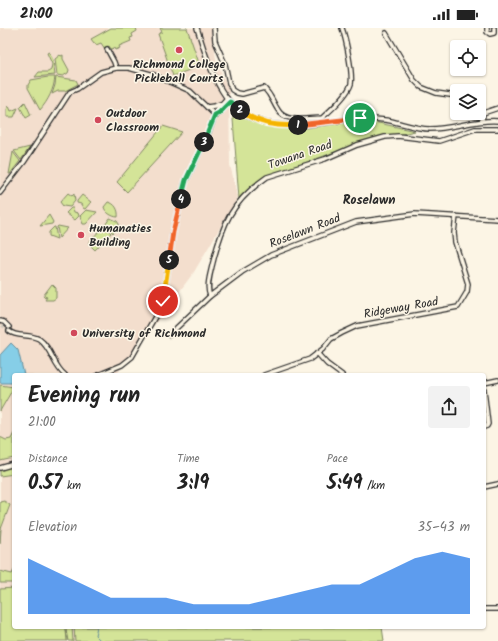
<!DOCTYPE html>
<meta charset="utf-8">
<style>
:root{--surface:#fff;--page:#f2f2f2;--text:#222;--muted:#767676;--accent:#1a73e8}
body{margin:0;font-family:Kalam,sans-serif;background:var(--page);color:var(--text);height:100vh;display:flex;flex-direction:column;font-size:15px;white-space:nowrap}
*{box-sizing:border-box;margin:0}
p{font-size:13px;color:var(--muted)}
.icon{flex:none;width:22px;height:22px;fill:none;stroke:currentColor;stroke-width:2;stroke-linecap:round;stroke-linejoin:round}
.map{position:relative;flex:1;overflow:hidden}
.drawer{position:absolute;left:12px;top:345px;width:474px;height:256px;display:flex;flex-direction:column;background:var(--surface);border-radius:4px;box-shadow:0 1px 3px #0004}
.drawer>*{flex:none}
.fabs{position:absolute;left:450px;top:12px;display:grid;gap:8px}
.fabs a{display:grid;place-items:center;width:36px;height:36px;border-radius:4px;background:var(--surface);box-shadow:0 1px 3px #0004;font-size:20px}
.pin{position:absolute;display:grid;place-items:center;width:34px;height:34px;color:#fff;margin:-17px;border:2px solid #fff;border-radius:50%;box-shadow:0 1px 4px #0007}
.km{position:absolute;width:20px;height:20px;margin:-10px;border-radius:50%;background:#222;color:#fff;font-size:11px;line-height:20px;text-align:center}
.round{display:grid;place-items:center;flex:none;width:42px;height:42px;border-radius:4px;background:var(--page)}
.head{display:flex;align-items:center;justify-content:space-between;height:68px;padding:0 16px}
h1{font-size:22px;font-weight:800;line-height:30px}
.stats{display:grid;grid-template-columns:repeat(3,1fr);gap:6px;height:68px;padding:4px 16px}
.stats div{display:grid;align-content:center}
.stats b{font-size:20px;font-weight:800}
.stats small{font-size:11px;font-weight:400}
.stats p{font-size:11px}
.chart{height:112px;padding:8px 16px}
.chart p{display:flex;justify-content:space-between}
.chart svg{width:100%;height:72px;margin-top:4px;fill:var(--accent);opacity:.7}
.status{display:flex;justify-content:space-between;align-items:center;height:28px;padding:0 20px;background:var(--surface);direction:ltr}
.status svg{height:11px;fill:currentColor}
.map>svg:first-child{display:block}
.built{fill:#f3decd}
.green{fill:#d4e498;stroke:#808862}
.water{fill:#86cee7;stroke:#628d9c}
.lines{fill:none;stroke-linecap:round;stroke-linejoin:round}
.stream{stroke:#628d9c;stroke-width:1}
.street-tunnel{stroke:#d2cdc0;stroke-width:3.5;stroke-dasharray:3.5 2;stroke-linecap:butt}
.street-casing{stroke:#2b2b2b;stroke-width:6}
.street{stroke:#fcf5e5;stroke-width:3.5}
.split-1-casing{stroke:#fff;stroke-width:8}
.split-2-casing{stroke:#fff;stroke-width:8}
.split-3-casing{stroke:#fff;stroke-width:8}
.split-4-casing{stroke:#fff;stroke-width:8}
.split-5-casing{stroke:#fff;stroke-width:8}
.split-6-casing{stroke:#fff;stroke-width:8}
.split-1{stroke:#f0652b;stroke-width:5}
.split-2{stroke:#f5b400;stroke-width:5}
.split-3{stroke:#22a559;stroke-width:5}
.split-4{stroke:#22a559;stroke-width:5}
.split-5{stroke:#f0652b;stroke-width:5}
.split-6{stroke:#f5b400;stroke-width:5}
.poi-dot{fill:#d1495b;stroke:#fcf5e5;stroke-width:1.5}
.labels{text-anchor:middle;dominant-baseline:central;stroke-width:3;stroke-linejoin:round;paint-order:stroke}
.poi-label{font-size:12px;font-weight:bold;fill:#2b2b2b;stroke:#fcf5e5;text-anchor:start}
.street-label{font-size:12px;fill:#2b2b2b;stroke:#fcf5e5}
.neighbourhood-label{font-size:13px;font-weight:bold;fill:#2b2b2b;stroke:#fcf5e5}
</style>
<div class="status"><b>21:00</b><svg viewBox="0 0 49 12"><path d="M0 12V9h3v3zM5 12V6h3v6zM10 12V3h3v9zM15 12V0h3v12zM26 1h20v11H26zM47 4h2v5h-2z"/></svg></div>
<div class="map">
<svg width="498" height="613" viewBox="0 0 498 613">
<rect width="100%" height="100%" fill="#fcf5e5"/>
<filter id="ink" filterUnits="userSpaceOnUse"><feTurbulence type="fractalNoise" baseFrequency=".025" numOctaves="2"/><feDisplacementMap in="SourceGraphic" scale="8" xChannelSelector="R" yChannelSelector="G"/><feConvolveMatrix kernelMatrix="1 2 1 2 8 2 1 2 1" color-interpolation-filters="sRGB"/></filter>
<g filter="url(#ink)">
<path class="built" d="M0 0H212L216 32 229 63 230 137 238 169 194 244 140 316 116 347H14V599H147L148 613H0Z"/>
<g class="green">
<path d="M111 0H136L137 3 132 6 133 9 130 10 131 13 119 18 120 20 115 22 114 20 111 21 109 18 105 21 101 15 96 17 95 15H94L91 11Z"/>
<path d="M160 0H187L200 38 173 48 158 6 162 4Z"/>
<path d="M49 24 53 32 55 47 35 49 39 44H48L51 42 52 36 47 25Z"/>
<path d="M60 27 61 28 63 27V31L69 42 68 45 63 48 57 47 55 31Z"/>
<path d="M48 49H55C54 61 48 73 40 82L28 60V57L31 52Z"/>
<path d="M56 49 76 52 78 56 65 63H58L52 66 55 57Z"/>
<path d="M25 74 31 87 26 90 20 79Z"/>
<path d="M9 78 11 83 18 80 14 89H7V81Z"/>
<path d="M232 78 262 96 291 101H300L349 93 374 94 415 103 358 116 265 149 239 171Z"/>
<path d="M163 98 182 104 127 164 117 154Z"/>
<path d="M30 119 21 132 14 123Z"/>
<path d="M13 124 20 133 10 146H9Z"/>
<path d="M68 165 72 168 74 166 75 173 70 179 63 178 60 174Z"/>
<path d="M82 167 91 174 85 181 83 180 81 176 77 175V173Z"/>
<path d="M108 174C115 175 119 182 118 189 112 189 105 184 104 179Z"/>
<path d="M71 180H73L74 184 78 185 79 188 75 192 66 185Z"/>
<path d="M86 182 97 184 86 196H83L80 188Z"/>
<path d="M49 187 53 194 52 196 40 198Z"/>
<path d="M110 190 117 193 119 196 118 199 113 205 105 197Z"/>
<path d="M58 198 68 200 59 210 57 199Z"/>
<path d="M104 198 111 205 95 222 88 215Z"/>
<path d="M54 199H55L57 211 49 208V204Z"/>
<path d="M52 256 56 260V270L53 272H45L47 269 43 268Z"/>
<path d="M0 357 14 359 0 383Z"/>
<path d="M14 405V430L0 433V409L6 412 11 411Z"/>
<path d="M14 438V446L0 448V442Z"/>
<path d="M4 473 10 477 1 501 0 515V474Z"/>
<path d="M14 542V555H0V543L12 546Z"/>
<path d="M14 560V599H72L73 613H68L66 602 67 613H0V561Z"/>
<path d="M74 599H382L384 613H75Z"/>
</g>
<path class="water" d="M11 315 18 322 24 347H14V355H0V327Z"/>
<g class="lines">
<path class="stream" d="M97 599 95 607 101 613"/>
<path class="street-tunnel" d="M2 297 9 303"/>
<g class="street-casing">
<g id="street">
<path d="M197 0C204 21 210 44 222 63 252 113 313 95 360 90 370 91 380 91 391 93 404 96 417 101 430 101 453 101 475 91 498 93"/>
<path d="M214 0 215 13 225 36 229 55 232 62 237 65 242 66 264 60C272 68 272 73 278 82 286 96 309 90 322 90 330 83 348 66 351 56 353 45 346 11 342 0"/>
<path d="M487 0V4L490 6 494 5V0"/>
<path d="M386 5 414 52 421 59 436 65 457 68"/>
<path d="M107 21 114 34 116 40"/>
<path d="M207 79 214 78 220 76"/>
<path d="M215 87 219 85 230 74"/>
<path d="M482 93 483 85 498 80"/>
<path d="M0 165 24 134 70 64 77 61 101 44 116 40H129L154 47 190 63 215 87"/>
<path d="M210 268C206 259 210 247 212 238 222 197 231 174 267 149L325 131 357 117 385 109 398 108 439 113 475 101H498"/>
<path d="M0 293 4 294 9 299"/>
<path d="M9 303C17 310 29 305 39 311 52 320 53 338 65 347"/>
<path d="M169 307 210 268 242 244 271 227 356 194 415 186 498 191"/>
<path d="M317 325 327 336 342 347"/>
<path d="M98 347 122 337 132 329 160 280 164 267 173 204 185 155 208 106 218 80 227 70"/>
<path d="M264 347 310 331 323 321 331 311 342 305 357 298 458 279 467 264 468 256 455 214 454 205 456 188"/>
<path d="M484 355 498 352"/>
<path d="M484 362 488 396 487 398 484 399"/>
<path d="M0 440 14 436"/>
<path d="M484 459 498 456"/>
<path d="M484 581H498"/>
</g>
</g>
<use href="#street" class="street"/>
</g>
</g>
<g class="lines" filter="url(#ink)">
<g class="split-1-casing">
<path id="split-1" d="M298 97 360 90"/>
</g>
<g class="split-2-casing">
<path id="split-2" d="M240 82C257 96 277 99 298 97"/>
</g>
<g class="split-3-casing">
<path id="split-3" d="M204 114 215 87 219 85 230 74 240 82"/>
</g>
<g class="split-4-casing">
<path id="split-4" d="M181 171 186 152 204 114"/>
</g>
<g class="split-5-casing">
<path id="split-5" d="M169 232 173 204 181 171"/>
</g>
<g class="split-6-casing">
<path id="split-6" d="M163 273 169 232"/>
</g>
<use href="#split-1" class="split-1"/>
<use href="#split-2" class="split-2"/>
<use href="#split-3" class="split-3"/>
<use href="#split-4" class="split-4"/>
<use href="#split-5" class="split-5"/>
<use href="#split-6" class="split-6"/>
</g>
<g class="poi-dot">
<circle cx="179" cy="22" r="4"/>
<circle cx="98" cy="92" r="4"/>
<circle cx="81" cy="207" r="4"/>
<circle cx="74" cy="305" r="4"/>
</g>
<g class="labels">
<g class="poi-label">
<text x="179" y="36" text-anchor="middle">Richmond College<tspan x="179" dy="14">Pickleball Courts</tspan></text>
<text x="106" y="85">Outdoor<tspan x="106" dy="14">Classroom</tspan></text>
<text x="89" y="200">Humanaties<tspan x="89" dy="14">Building</tspan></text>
<text x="82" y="305">University of Richmond</text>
</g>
<g class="street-label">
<text transform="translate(300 127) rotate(-19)">Towana Road</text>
<text transform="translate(305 203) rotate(-21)">Roselawn Road</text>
<text transform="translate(401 280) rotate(-10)">Ridgeway Road</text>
</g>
<g class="neighbourhood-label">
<text x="369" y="172">Roselawn</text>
</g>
</g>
</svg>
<div class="fabs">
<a><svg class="icon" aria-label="locate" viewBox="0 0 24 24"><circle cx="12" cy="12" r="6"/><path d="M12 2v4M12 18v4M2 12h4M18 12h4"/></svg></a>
<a><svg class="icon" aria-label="layers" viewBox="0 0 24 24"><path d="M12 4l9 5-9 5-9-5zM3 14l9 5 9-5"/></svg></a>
</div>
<div class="pin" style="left:360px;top:90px;background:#1e9e55"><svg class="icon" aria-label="arrive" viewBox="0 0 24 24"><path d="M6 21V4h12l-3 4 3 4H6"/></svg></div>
<div class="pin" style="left:163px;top:273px;background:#d93025"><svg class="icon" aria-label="check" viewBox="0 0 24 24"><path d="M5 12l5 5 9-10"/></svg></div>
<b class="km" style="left:298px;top:97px">1</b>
<b class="km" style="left:240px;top:82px">2</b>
<b class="km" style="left:204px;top:114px">3</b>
<b class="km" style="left:181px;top:171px">4</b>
<b class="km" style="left:169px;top:232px">5</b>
<section class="drawer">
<div class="head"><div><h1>Evening run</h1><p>21:00</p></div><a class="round"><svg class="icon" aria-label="share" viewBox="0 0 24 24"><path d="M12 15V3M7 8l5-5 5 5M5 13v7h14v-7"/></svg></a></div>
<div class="stats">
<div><p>Distance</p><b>0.57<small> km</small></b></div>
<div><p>Time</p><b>3:19</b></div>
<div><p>Pace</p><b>5:49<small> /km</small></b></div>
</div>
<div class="chart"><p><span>Elevation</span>35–43 m</p>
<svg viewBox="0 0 160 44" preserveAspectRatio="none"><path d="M0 44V10L10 18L20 26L30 34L40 34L50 34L60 38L70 38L80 38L90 34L100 30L110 26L120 26L130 18L140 10L150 6L160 10V44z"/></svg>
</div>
</section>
</div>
